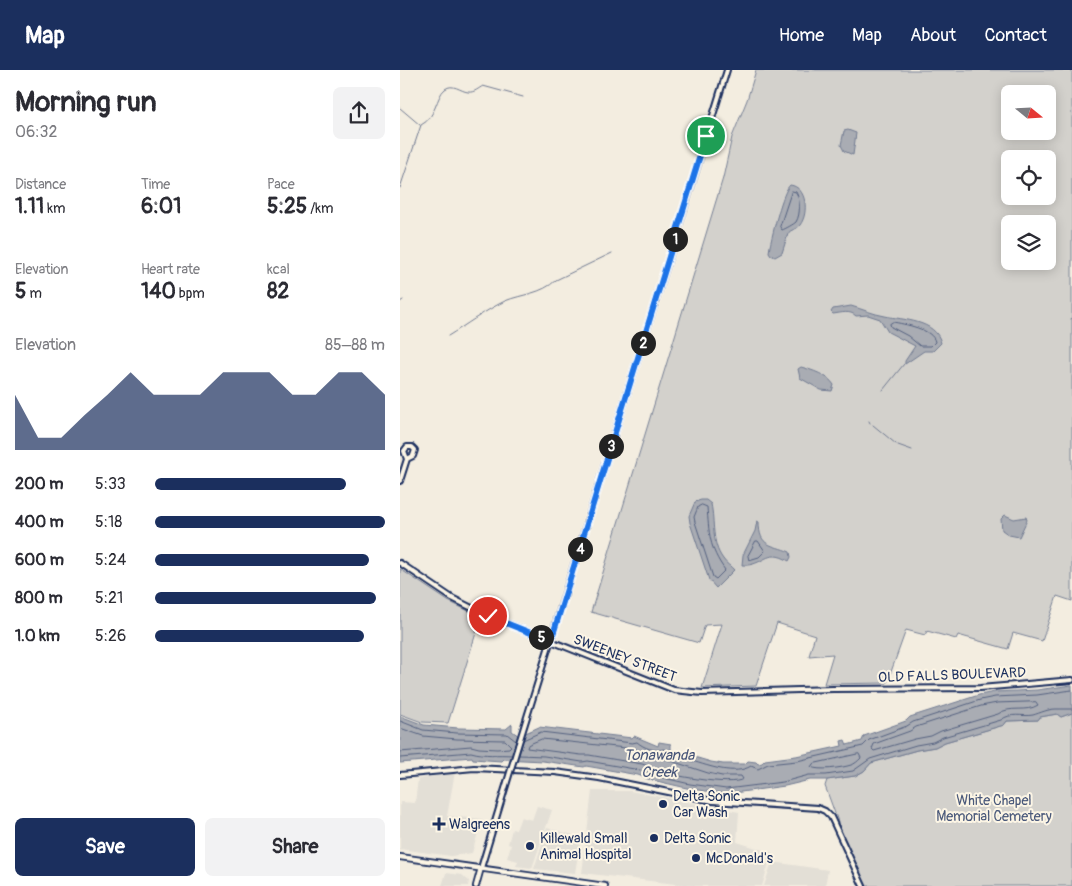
<!DOCTYPE html>
<meta charset="utf-8">
<style>
:root{--surface:#fff;--page:#f2f2f3;--text:#2b2b33;--muted:#7c7c81;--accent:#1b2f5e}
body{margin:0;font-family:Pangolin,sans-serif;background:var(--page);color:var(--text);height:100vh;display:flex;flex-direction:column;font-size:19px;white-space:nowrap}
*{box-sizing:border-box;margin:0}
p{font-size:16px;color:var(--muted)}
.icon{flex:none;width:28px;height:28px;fill:none;stroke:currentColor;stroke-width:2;stroke-linecap:round;stroke-linejoin:round}
.map{position:relative;flex:1;overflow:hidden}
.panel{display:flex;flex-direction:column;background:var(--surface);width:400px}
.panel>*{flex:none}
.needle{width:32px;rotate:108deg}
.buttons{position:absolute;left:601px;top:15px;display:grid;gap:10px}
.buttons a{display:grid;place-items:center;width:55px;height:55px;border-radius:8px;background:var(--surface);box-shadow:0 2px 12px #0003;font-size:25px}
.pin{position:absolute;display:grid;place-items:center;width:42px;height:42px;color:#fff;margin:-21px;border:2px solid #fff;border-radius:50%;box-shadow:0 1px 5px #0007}
.km{position:absolute;width:25px;height:25px;margin:-12px;border-radius:50%;background:#222;color:#fff;font-size:14px;line-height:25px;text-align:center}
.round{display:grid;place-items:center;flex:none;width:52px;height:52px;border-radius:8px;background:var(--page)}
.summary{display:flex;align-items:center;justify-content:space-between;height:85px;padding:0 15px}
h1{font-size:28px;font-weight:700;line-height:38px}
.metrics{display:grid;grid-template-columns:repeat(3,1fr);gap:8px;height:85px;padding:5px 15px}
.metrics div{display:grid;align-content:center}
.metrics b{font-size:21px;font-weight:700}
.metrics small{font-size:14px;font-weight:400}
.metrics p{font-size:14px}
.chart{height:140px;padding:10px 15px}
.chart p{display:flex;justify-content:space-between}
.chart svg{width:100%;height:90px;margin-top:5px;fill:var(--accent);opacity:.7}
.action{display:flex;gap:10px;margin-top:auto;padding:10px 15px}
.action a{flex:1;height:58px;border-radius:8px;background:var(--accent);color:#fff;font-size:20px;font-weight:700;line-height:58px;text-align:center}
.action a+a{background:var(--page);color:var(--text)}
ul{padding:0 15px;list-style:none;font-size:16px}
li{display:grid;grid-template-columns:80px 60px 1fr;align-items:center;height:38px}
li i{height:12px;border-radius:6px;background:var(--accent)}
header{display:flex;align-items:center;gap:30px;box-sizing:border-box;height:70px;padding:0 25px;background:var(--accent);color:#fff}
header strong{font-size:24px}
nav{display:flex;gap:28px;margin-inline-start:auto;font-size:18px}
main{display:flex;flex:1;min-height:0}
.map>svg:first-child{display:block}
.built{fill:#e3dfd6}
.green{fill:#d3d1cc;stroke:#778095;fill-rule:evenodd}
.water{fill:#a9acb3;stroke:#707a91}
.lines{fill:none;stroke-linecap:round;stroke-linejoin:round}
.shore{stroke:#546180;stroke-width:1}
.stream{stroke:#707a91;stroke-width:1}
.minor-casing{stroke:#1b2f5e;stroke-width:8}
.major-casing{stroke:#1b2f5e;stroke-width:8}
.minor{stroke:#fcf5e5;stroke-width:4}
.major{stroke:#fcf5e5;stroke-width:4.5}
.minor-bridge-casing{stroke:#1b2f5e;stroke-width:8;stroke-linecap:butt}
.minor-bridge{stroke:#fcf5e5;stroke-width:4}
.route-casing{stroke:#fff;stroke-width:10}
.route{stroke:#1a73e8;stroke-width:6}
.poi-dot{fill:#1b2f5e;stroke:#fcf5e5;stroke-width:2}
.labels{text-anchor:middle;dominant-baseline:central;stroke-width:4;stroke-linejoin:round;paint-order:stroke}
.street-label{font-size:14px;fill:#1b2f5e;stroke:#fcf5e5}
.poi-label{font-size:14px;fill:#1b2f5e;stroke:#fcf5e5;text-anchor:start}
.park-label{font-size:14px;fill:#49587a;stroke:#fcf5e5}
.water-label{font-size:15px;font-style:italic;fill:#465478;stroke:#fcf5e5}
</style>
<header>
<strong>Map</strong>
<nav><a>Home</a><a>Map</a><a>About</a><a>Contact</a></nav>
</header>
<main>
<section class="panel">
<div class="summary"><div><h1>Morning run</h1><p>06:32</p></div><a class="round"><svg class="icon" aria-label="share" viewBox="0 0 24 24"><path d="M12 15V3M7 8l5-5 5 5M5 13v7h14v-7"/></svg></a></div>
<div class="metrics">
<div><p>Distance</p><b>1.11<small> km</small></b></div>
<div><p>Time</p><b>6:01</b></div>
<div><p>Pace</p><b>5:25<small> /km</small></b></div>
</div>
<div class="metrics">
<div><p>Elevation</p><b>5<small> m</small></b></div>
<div><p>Heart rate</p><b>140<small> bpm</small></b></div>
<div><p>kcal</p><b>82</b></div>
</div>
<div class="chart"><p><span>Elevation</span>85–88 m</p>
<svg viewBox="0 0 160 44" preserveAspectRatio="none"><path d="M0 44V17L10 38L20 38L30 27L40 17L50 6L60 17L70 17L80 17L90 6L100 6L110 6L120 17L130 17L140 6L150 6L160 17V44z"/></svg>
</div>
<ul>
<li><b>200 m</b>5:33<i style="width:83%"></i></li>
<li><b>400 m</b>5:18<i style="width:100%"></i></li>
<li><b>600 m</b>5:24<i style="width:93%"></i></li>
<li><b>800 m</b>5:21<i style="width:96%"></i></li>
<li><b>1.0 km</b>5:26<i style="width:91%"></i></li>
</ul>
<div class="action"><a>Save</a><a>Share</a></div>
</section>
<div class="map">
<svg width="672" height="816" viewBox="0 0 672 816">
<rect width="100%" height="100%" fill="#f3ede0"/>
<filter id="ink" filterUnits="userSpaceOnUse"><feTurbulence type="fractalNoise" baseFrequency=".02" numOctaves="2"/><feDisplacementMap in="SourceGraphic" scale="10" xChannelSelector="R" yChannelSelector="G"/><feConvolveMatrix kernelMatrix="1 2 1 2 8 2 1 2 1" color-interpolation-filters="sRGB"/></filter>
<g filter="url(#ink)">
<g class="built">
<path d="M55 702 47 746 82 749 72 783 51 786 0 779V732L15 733 18 709Z"/>
<path d="M192 721H230L339 742 337 772 372 783 362 816H293L182 803Z"/>
<path d="M137 736 152 740 132 798 116 796 118 791 107 788 111 775 108 774 112 759 116 760 121 747 132 750Z"/>
<path d="M147 758 181 767 175 803 134 799Z"/>
<path d="M372 792 428 800 425 816H364Z"/>
<path d="M46 803 62 805 69 811 68 816H42Z"/>
</g>
<g class="green">
<path d="M356 0H672V531L657 526 642 571 613 563 608 579 558 565 556 569 527 561 525 565 506 560 487 613 424 614 433 584 409 586 415 565 377 553 356 616 302 618 322 554 305 555 299 573 191 542 323 108 332 67 347 30ZM610 24H648V61H610ZM610 89H648V126H610ZM610 154H648V191H610Z"/>
<path d="M0 499 48 531 81 547 48 653 22 652 0 644Z"/>
<path d="M672 643V816H465L444 768 425 716 427 710 455 706 464 701 471 693 517 680 535 677 545 672 604 655 607 651 638 650 640 647 657 644 661 647Z"/>
</g>
<g class="water">
<path d="M448 60 456 63 453 85 444 81 441 75 444 61Z"/>
<path d="M390 115C407 117 409 143 400 155 397 160 390 159 388 164 386 170 384 177 382 183L375 187 371 185 369 182 370 176C373 163 382 122 390 115Z"/>
<path d="M451 236C462 239 473 244 485 246 503 250 536 250 541 273L533 281H524L505 294V291L515 276 488 262 480 249 468 245 456 246C450 240 441 243 433 244L431 242 433 239Z"/>
<path d="M401 297C412 300 428 305 434 315L432 321 421 320 400 308 398 299Z"/>
<path d="M301 430H306L311 434C315 452 311 473 323 489 326 494 331 496 334 500L316 518 309 510 290 453 289 446 295 432Z"/>
<path d="M605 445 614 449 626 447 627 450 619 467 609 465 602 460 601 449Z"/>
<path d="M357 451 359 452C359 478 372 474 390 482L391 487 389 491C366 477 364 497 342 495L343 485 355 461Z"/>
<path d="M672 615V643L661 647 657 644 640 647 638 650 607 651 604 655 545 672 535 677 517 680 471 693 464 701 455 706 427 710H410L385 716 326 724 291 719 248 709 238 705 186 696 184 697 143 691 103 689 101 691 73 689 72 687 0 693V646L24 655 58 658 106 659 112 654V661L119 666 139 657 232 668 234 666 258 676 259 672 271 674V680L311 692 323 694H345L348 691 356 692 358 694 362 693 365 690 396 686 442 676 441 671 445 670 447 675 462 671 464 666 506 651 510 647 579 625 595 622 637 620Z"/>
</g>
<g class="lines">
<g class="shore">
<path d="M392 121 396 122C400 129 401 144 396 152 394 154 385 159 382 160L380 157Z"/>
<path d="M493 252C504 254 533 259 535 272L531 276H520L508 266 491 257 490 254Z"/>
<path d="M302 435 307 437C309 463 309 478 325 500L316 509 313 507 295 452 294 447 298 437Z"/>
<path d="M356 471H358L365 481 359 487 349 490 348 486Z"/>
<path d="M636 632 638 635C626 643 610 635 598 644L541 661 531 666 515 669 474 681 472 679 474 674 510 661 516 657 581 636 597 633Z"/>
<path d="M0 651 23 660 57 663 107 664 116 671"/>
<path d="M0 658 23 666 57 669 105 670 111 676 109 678 97 679 79 678 71 676 0 682"/>
<path d="M142 669 235 679 308 703 322 706H341L343 709C332 717 267 705 253 699 249 697 246 695 242 694 224 691 206 688 189 685H181L127 678 128 675Z"/>
<path d="M123 670 141 662 232 673 237 672C244 678 255 682 264 679 270 688 282 688 292 691 309 696 335 706 351 696L358 699 368 694 397 691 463 676 469 670 507 656 513 652 580 630 595 627 637 625 672 620"/>
<path d="M459 684 461 688C458 691 455 694 451 695 442 698 418 701 411 697L413 694Z"/>
<path d="M119 685 144 686 182 692 188 691 240 700 251 705 290 714 326 719 383 712 409 705H426L453 701 470 689 516 675 533 672 543 667 601 650C611 642 622 647 633 645 640 643 648 639 656 639 662 639 666 639 672 639"/>
<path d="M0 688 71 682C85 686 98 684 112 685"/>
</g>
<g class="stream">
<path d="M0 38 20 55"/>
<path d="M0 118 21 55C36 48 36 26 45 19 53 13 60 21 68 22 74 23 79 18 83 16L123 27"/>
<path d="M0 232 3 230"/>
<path d="M671 249 672 247"/>
<path d="M48 266C66 255 86 240 105 231 122 224 142 224 156 210L212 183"/>
<path d="M483 320 504 294"/>
<path d="M469 351 470 353"/>
<path d="M473 355 496 374"/>
<path d="M498 375 512 380"/>
</g>
<g class="minor-casing">
<g id="minor">
<path d="M0 411 7 389 13 386 15 380 12 377H7L4 381 7 389"/>
<path d="M0 493 52 528 88 546 274 620 302 623 433 619 580 618 672 610"/>
<path d="M118 676 327 0"/>
<path d="M0 705 74 698 155 702 199 708 313 731 418 738 425 741 431 747 463 816"/>
<path d="M81 798 107 712"/>
</g>
</g>
<g class="major-casing">
<g id="major">
<path d="M0 787 205 816"/>
<path d="M76 816 81 798"/>
</g>
</g>
<use href="#minor" class="minor"/>
<use href="#major" class="major"/>
<g class="minor-bridge-casing">
<path id="minor-bridge" d="M107 712 118 676"/>
</g>
<use href="#minor-bridge" class="minor-bridge"/>
</g>
</g>
<g class="lines" filter="url(#ink)">
<g class="route-casing">
<path id="route" d="M88 546 151 571 306 66"/>
</g>
<use href="#route" class="route"/>
</g>
<g class="poi-dot">
<circle cx="263" cy="734" r="5"/>
<path d="M36.5 746.5h5v5h5v5h-5v5h-5v-5h-5v-5h5z"/>
<circle cx="254" cy="768" r="5"/>
<circle cx="130" cy="776" r="5"/>
<circle cx="296" cy="788" r="5"/>
</g>
<g class="labels">
<g class="street-label">
<text transform="translate(225 588) rotate(21)">SWEENEY STREET</text>
<text transform="translate(552 605) rotate(-2)">OLD FALLS BOULEVARD</text>
</g>
<g class="poi-label">
<text x="273" y="726">Delta Sonic<tspan x="273" dy="16">Car Wash</tspan></text>
<text x="49" y="754">Walgreens</text>
<text x="140" y="768">Killewald Small<tspan x="140" dy="16">Animal Hospital</tspan></text>
<text x="264" y="768">Delta Sonic</text>
<text x="306" y="788">McDonald's</text>
</g>
<g class="park-label">
<text x="594" y="730">White Chapel<tspan x="594" dy="16">Memorial Cemetery</tspan></text>
</g>
<g class="water-label">
<text x="259" y="685">Tonawanda<tspan x="259" dy="17">Creek</tspan></text>
</g>
</g>
</svg>
<div class="buttons">
<a><svg class="needle" viewBox="-14 -14 28 28"><path d="M0-13l5 13h-10z" fill="#e53935"/><path d="M0 13l5-13h-10z" fill="#7c7c81"/></svg></a>
<a><svg class="icon" aria-label="locate" viewBox="0 0 24 24"><circle cx="12" cy="12" r="6"/><path d="M12 2v4M12 18v4M2 12h4M18 12h4"/></svg></a>
<a><svg class="icon" aria-label="layers" viewBox="0 0 24 24"><path d="M12 4l9 5-9 5-9-5zM3 14l9 5 9-5"/></svg></a>
</div>
<div class="pin" style="left:306px;top:66px;background:#1e9e55"><svg class="icon" aria-label="arrive" viewBox="0 0 24 24"><path d="M6 21V4h12l-3 4 3 4H6"/></svg></div>
<div class="pin" style="left:88px;top:546px;background:#d93025"><svg class="icon" aria-label="check" viewBox="0 0 24 24"><path d="M5 12l5 5 9-10"/></svg></div>
<b class="km" style="left:275px;top:169px">1</b>
<b class="km" style="left:243px;top:273px">2</b>
<b class="km" style="left:211px;top:376px">3</b>
<b class="km" style="left:180px;top:479px">4</b>
<b class="km" style="left:141px;top:567px">5</b>
</div>
</main>
